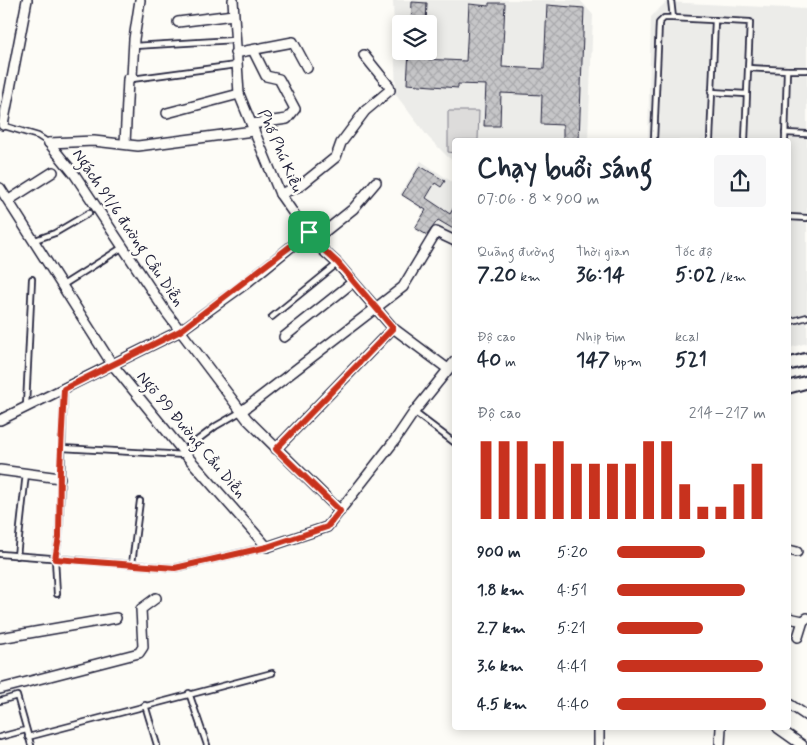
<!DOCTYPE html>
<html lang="vi">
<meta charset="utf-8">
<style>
:root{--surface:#fff;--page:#f6f6f7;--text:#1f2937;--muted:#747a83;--accent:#c8321e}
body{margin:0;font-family:Mynerve,sans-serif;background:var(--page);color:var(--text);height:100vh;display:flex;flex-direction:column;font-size:19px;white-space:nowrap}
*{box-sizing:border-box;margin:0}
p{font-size:16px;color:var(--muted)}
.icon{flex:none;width:28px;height:28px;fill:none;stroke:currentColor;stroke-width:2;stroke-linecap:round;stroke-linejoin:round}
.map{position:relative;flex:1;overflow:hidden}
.panel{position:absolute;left:452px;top:138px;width:339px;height:592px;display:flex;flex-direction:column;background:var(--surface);border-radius:5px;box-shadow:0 2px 12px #0003}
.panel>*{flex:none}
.tools{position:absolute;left:392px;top:15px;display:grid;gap:10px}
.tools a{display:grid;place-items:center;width:45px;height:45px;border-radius:5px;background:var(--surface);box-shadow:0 2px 12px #0003;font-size:25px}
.pin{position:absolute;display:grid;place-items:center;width:42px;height:42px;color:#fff;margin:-21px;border-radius:10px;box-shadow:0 2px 8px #0006}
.round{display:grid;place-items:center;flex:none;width:52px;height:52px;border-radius:5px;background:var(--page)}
.head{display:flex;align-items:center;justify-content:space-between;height:85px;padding:0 25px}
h1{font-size:28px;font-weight:800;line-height:38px}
.metrics{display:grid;grid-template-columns:repeat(3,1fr);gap:8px;height:85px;padding:5px 25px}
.metrics div{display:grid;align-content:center}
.metrics b{font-size:21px;font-weight:800}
.metrics small{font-size:14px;font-weight:400}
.metrics p{font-size:14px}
.chart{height:140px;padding:10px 25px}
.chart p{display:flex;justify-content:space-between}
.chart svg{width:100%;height:90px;margin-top:5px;stroke:var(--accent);stroke-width:6}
ul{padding:0 25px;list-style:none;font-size:16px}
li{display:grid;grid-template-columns:80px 60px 1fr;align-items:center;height:38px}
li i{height:12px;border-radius:6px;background:var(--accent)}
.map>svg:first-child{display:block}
.built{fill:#ecece9;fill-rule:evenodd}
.garden{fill:#dddcdb;stroke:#807f8b}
.building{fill:url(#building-cross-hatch);stroke:#22223b}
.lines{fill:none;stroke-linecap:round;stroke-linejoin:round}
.service-casing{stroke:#22223b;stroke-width:8}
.minor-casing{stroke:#22223b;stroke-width:12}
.tertiary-casing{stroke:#22223b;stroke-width:15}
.service{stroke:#fdfcf7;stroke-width:4.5}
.minor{stroke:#fdfcf7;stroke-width:9}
.tertiary{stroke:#fdfcf7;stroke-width:11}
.route-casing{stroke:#fff;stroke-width:10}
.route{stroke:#c8321e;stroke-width:6}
.labels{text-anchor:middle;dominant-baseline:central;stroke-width:5;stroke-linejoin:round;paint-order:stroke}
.street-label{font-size:16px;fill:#22223b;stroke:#fdfcf7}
</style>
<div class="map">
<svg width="807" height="745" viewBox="0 0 807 745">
<defs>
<pattern id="building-cross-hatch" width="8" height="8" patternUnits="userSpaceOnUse" patternTransform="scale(1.25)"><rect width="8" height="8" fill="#c6c6c8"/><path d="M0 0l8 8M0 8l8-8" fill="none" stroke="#aaaaad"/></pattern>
</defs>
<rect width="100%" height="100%" fill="#fdfcf7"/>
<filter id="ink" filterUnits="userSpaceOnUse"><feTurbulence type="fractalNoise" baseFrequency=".02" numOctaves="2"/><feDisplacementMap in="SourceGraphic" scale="10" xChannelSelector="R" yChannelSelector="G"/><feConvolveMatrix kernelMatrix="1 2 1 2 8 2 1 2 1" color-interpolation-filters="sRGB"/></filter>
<g filter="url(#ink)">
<g class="built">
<path d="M393 0H580L593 15 588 140H455V162L448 157 428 137 396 95ZM401 24H429V51H401Z"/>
<path d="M666 2 807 9V343L789 348V140H648L651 17Z"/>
<path d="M421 161 455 184V237L437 228 429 239 414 229 424 211 400 194Z"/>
</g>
<path class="garden" d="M448 111H479L478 140H455V153L448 152Z"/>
<g class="building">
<path d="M412 2 427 3 426 24H411Z"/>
<path d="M489 3H505L502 67 544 69 547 5 584 8 579 140H563V125L541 124 542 95 501 93 500 126H484L486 85 458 84V88L407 84 409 51H424V59L466 61 469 4 489 6Z"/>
<path d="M420 166 445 181 441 187 435 183 426 198 450 214 455 205V230L438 220 427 235 415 228 426 210 402 195Z"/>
</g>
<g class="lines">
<g class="service-casing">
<g id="service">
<path d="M673 18 750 22 745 140"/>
<path d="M134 46 234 40"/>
<path d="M748 68 787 70 785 140"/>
<path d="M787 70H807"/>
<path d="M132 79 236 65"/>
<path d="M711 92 746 94"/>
<path d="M1 125 38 136 49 143"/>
<path d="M785 133 807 134"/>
<path d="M654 140 659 23 664 18H673L671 0"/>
<path d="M710 140 715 20"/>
<path d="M789 217 807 218"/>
<path d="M35 240 55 233 89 213"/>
<path d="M63 285 123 247"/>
<path d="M272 317 337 264"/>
<path d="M789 322 807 317"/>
<path d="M26 406 32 279"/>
<path d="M414 412 455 443"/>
<path d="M62 448 185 455"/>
<path d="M183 451 216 426 242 411"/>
<path d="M0 554 175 568 266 547"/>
<path d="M17 556 26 473"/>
<path d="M132 564 140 501"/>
<path d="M57 594 55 559 59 537 64 389"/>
<path d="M189 693 207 745"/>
<path d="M0 701 17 696 31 745"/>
<path d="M145 705 157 745"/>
<path d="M0 737 26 730"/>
<path d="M28 737 272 673"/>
</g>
</g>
<g class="minor-casing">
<g id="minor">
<path d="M233 0 239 94 280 194 313 241 337 263 393 328 448 369"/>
<path d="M178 22 233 15"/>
<path d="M235 53 293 42 307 68"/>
<path d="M167 113 239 94"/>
<path d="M252 124 287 119 295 109 279 79 266 76 253 50"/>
<path d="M3 125 27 0"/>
<path d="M49 143 75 175 166 312 247 419 340 511"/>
<path d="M49 143 94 141 138 146 253 131"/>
<path d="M125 144 128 79 132 77 134 39 140 0"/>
<path d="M0 188 112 364 186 455 267 547 327 527 395 440 414 412 455 361"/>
<path d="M280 194 300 186 336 157 341 143 365 111 390 90 389 86 364 55"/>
<path d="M9 200 53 172"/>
<path d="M313 241 353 209 376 182"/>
<path d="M284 337 353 282"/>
<path d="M242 411 403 287 436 232 455 241"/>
<path d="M0 420 180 331 244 285 309 232"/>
<path d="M276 449 393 328"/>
<path d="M0 470 60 478"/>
<path d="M789 550 797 552"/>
<path d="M789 618 803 621"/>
<path d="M798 637 803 621 807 618"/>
<path d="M0 638 116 618"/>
<path d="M0 689 139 653 143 647 141 609 156 598"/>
<path d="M789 704 807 716"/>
<path d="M778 728 802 745"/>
<path d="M599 745V728"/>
<path d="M720 745 721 728"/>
</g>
</g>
<g class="tertiary-casing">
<g id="tertiary">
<path d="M789 364 807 359"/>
<path d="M789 387 807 382"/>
</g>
</g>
<use href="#service" class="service"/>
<use href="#minor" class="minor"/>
<use href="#tertiary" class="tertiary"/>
</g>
</g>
<g class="lines" filter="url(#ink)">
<g class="route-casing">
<path id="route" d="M309 232 313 240 338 263 393 328 276 449 340 511 327 527 267 547 175 568 55 559 59 537 60 469 64 389 180 331Z"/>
</g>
<use href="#route" class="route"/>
</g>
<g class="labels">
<g class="street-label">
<text transform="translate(280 151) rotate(66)">Phố Phú Kiều</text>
<text transform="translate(128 228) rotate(56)">Ngách 91/6 đường Cầu Diễn</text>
<text transform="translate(191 435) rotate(50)">Ngõ 99 Đường Cầu Diễn</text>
</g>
</g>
</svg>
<div class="tools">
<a><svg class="icon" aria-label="layers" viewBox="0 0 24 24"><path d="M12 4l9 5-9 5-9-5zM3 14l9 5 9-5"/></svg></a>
</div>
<div class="pin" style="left:309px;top:232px;background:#1e9e55"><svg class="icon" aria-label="arrive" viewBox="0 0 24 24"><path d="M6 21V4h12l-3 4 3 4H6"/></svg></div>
<section class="panel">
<div class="head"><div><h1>Chạy buổi sáng</h1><p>07:06 · 8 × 900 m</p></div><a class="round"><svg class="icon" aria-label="share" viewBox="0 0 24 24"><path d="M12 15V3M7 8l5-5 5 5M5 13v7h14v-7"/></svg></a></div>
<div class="metrics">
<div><p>Quãng đường</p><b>7.20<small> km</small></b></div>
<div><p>Thời gian</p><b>36:14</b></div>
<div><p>Tốc độ</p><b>5:02<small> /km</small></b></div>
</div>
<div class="metrics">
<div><p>Độ cao</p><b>40<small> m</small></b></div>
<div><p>Nhịp tim</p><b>147<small> bpm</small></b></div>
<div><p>kcal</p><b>521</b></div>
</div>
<div class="chart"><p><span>Độ cao</span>214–217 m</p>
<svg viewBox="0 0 160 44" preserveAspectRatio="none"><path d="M5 44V6M15 44V6M25 44V6M35 44V17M45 44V6M55 44V17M65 44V17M75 44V17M85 44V17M95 44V6M105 44V6M115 44V27M125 44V38M135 44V38M145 44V27M155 44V17"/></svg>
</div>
<ul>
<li><b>900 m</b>5:20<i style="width:59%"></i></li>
<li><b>1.8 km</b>4:51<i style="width:86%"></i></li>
<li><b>2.7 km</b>5:21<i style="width:58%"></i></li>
<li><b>3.6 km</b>4:41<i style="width:98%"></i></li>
<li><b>4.5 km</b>4:40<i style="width:100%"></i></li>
</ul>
</section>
</div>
